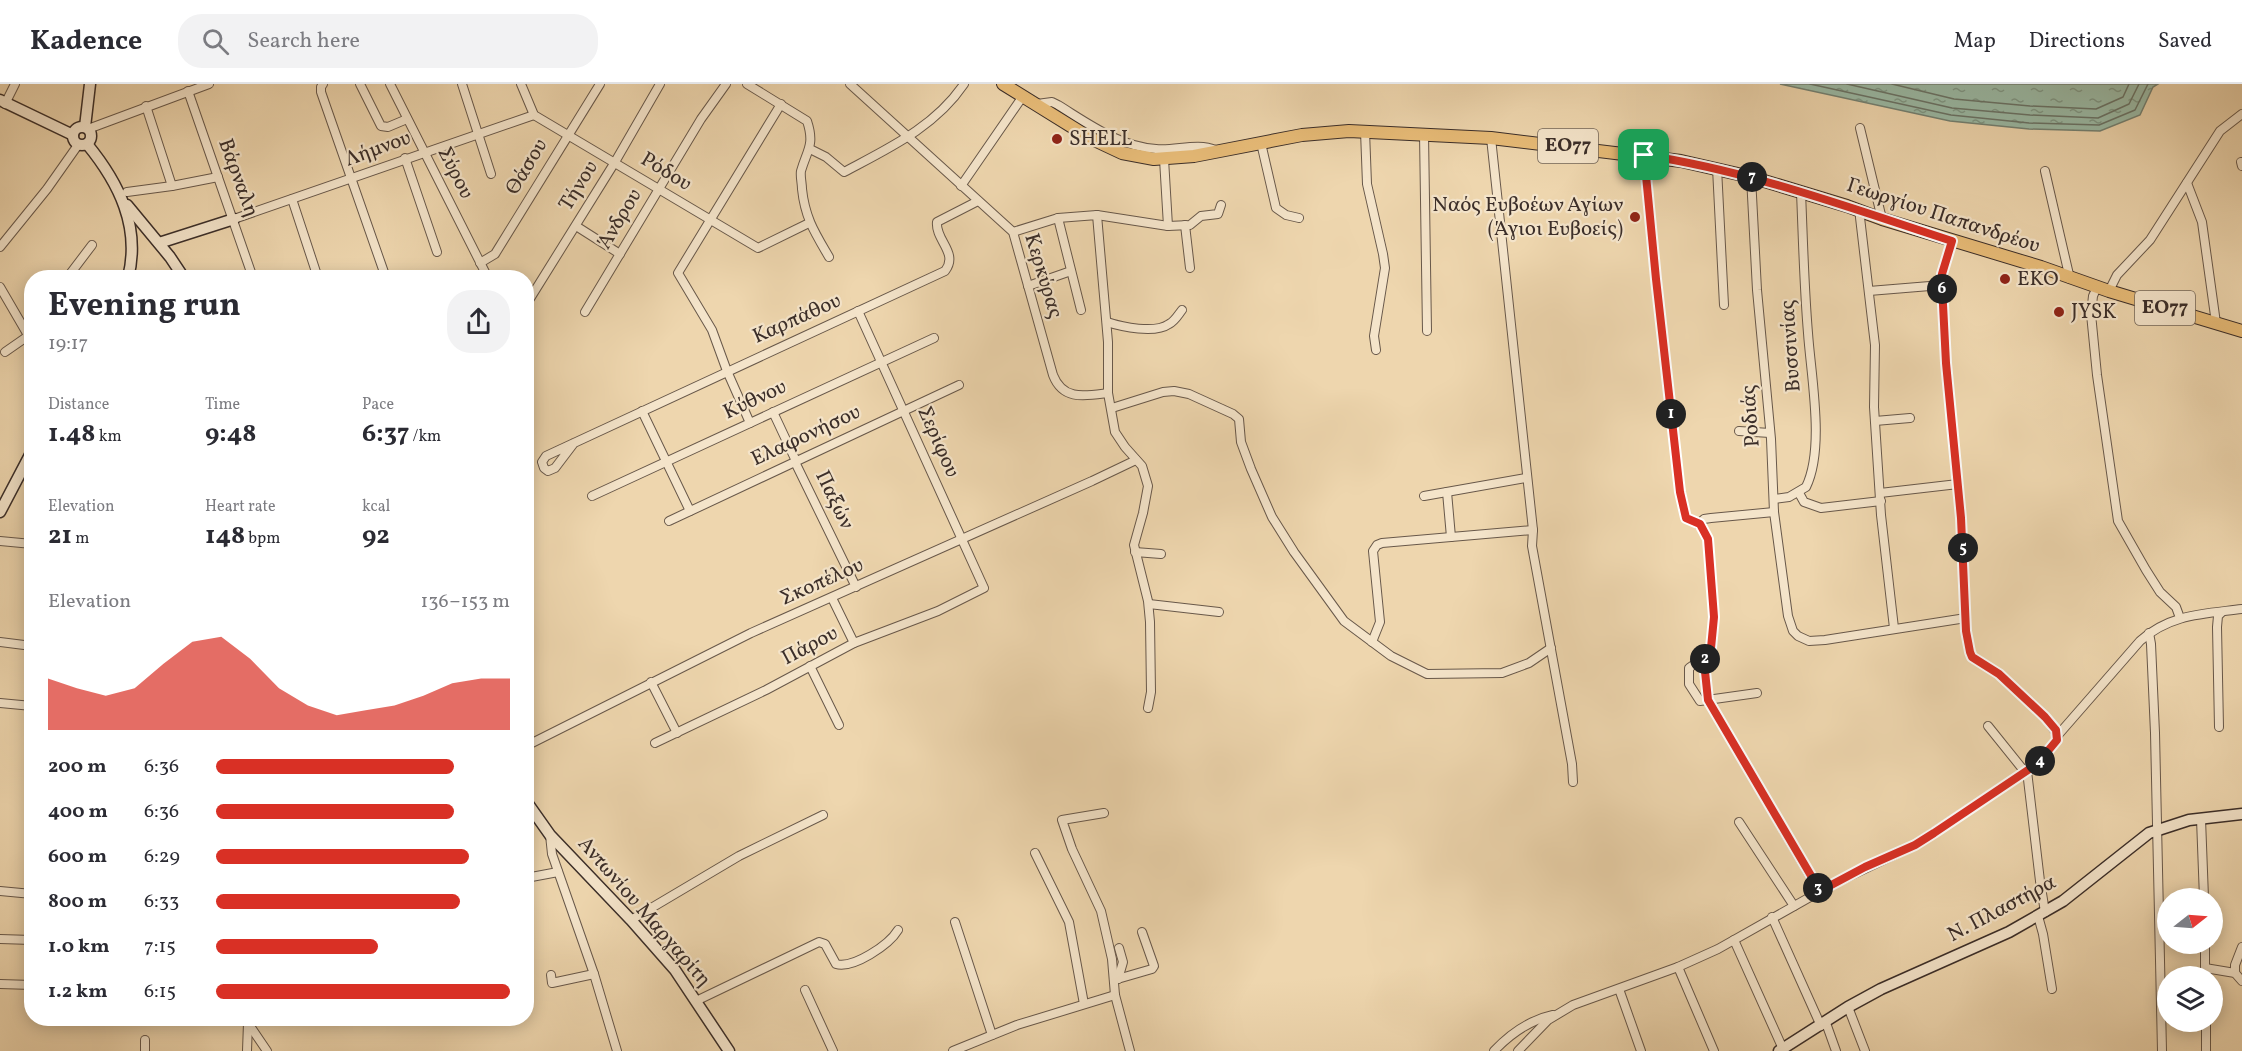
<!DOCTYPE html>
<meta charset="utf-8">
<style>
:root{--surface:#fff;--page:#f2f2f3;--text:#2b2b33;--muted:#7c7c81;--line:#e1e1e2;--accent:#d93025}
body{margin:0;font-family:Vollkorn,serif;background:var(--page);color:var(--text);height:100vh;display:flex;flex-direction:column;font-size:22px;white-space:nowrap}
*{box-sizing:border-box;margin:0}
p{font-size:20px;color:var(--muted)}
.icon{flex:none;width:33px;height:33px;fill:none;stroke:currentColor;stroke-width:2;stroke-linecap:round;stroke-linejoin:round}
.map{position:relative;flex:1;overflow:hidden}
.side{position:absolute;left:24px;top:186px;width:510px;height:756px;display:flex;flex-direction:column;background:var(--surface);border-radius:24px;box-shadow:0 3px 15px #0003}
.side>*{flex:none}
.needle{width:39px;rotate:73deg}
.buttons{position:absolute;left:2157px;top:804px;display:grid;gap:12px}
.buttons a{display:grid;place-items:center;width:66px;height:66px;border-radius:50%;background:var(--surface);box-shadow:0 3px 15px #0003;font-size:30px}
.pin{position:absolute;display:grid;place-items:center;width:51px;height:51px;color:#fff;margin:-26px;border-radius:12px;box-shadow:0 3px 9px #0006}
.km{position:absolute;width:30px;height:30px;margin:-15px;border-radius:50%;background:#222;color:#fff;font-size:16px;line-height:30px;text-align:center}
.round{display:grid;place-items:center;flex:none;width:63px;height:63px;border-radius:24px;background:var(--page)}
.overview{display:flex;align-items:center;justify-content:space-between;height:102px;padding:0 24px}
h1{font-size:33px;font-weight:700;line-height:45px}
.metrics{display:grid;grid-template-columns:repeat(3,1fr);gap:9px;height:102px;padding:6px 24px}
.metrics div{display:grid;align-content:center}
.metrics b{font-size:26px;font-weight:700}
.metrics small{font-size:16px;font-weight:400}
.metrics p{font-size:16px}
.chart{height:168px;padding:12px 24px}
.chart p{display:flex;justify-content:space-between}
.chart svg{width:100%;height:108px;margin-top:6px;fill:var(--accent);opacity:.7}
ul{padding:0 24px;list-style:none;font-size:20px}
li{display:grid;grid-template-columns:96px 72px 1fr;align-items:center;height:45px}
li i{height:15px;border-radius:8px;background:var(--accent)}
header{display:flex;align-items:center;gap:36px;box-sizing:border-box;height:84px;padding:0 30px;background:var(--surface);border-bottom:2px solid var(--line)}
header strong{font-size:28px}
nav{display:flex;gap:33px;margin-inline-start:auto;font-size:21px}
.search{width:420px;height:54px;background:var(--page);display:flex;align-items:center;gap:15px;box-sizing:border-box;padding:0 21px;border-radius:24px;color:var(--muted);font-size:22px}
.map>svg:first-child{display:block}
.water{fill:url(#water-ripples);stroke:#748274;stroke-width:1.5}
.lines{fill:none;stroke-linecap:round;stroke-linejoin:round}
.shore{stroke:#6a7468;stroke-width:1.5}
.street-casing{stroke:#68584a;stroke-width:10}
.secondary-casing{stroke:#3b2e29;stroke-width:13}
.primary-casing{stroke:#3b2e29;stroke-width:14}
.street{stroke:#f4e4ca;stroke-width:8}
.secondary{stroke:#f4e4ca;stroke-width:10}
.primary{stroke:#e7bb77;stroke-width:12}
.route-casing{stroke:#fff;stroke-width:12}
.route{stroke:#d93025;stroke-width:8}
.poi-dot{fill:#8f2418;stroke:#f4e4ca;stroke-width:2}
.labels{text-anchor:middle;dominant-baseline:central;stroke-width:4.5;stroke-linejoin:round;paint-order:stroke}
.shield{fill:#f4e4ca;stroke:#726559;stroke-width:1.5}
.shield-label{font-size:20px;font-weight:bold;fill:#3b2e29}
.poi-label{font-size:21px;fill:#3b2e29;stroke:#f4e4ca;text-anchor:start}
.street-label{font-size:21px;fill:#3b2e29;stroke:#f4e4ca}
</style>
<header>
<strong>Kadence</strong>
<div class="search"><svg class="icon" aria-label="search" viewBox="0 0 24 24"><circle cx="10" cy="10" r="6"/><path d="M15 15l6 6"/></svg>Search here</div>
<nav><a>Map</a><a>Directions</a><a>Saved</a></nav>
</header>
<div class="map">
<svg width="2242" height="967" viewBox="0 0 2242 967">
<defs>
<pattern id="water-ripples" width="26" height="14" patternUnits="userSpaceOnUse" patternTransform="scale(1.5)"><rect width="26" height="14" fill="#9abaa6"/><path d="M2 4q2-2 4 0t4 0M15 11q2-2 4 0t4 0" fill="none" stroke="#7f9887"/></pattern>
</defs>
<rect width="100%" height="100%" fill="#eed6ae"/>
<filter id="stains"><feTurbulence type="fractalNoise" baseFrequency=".00333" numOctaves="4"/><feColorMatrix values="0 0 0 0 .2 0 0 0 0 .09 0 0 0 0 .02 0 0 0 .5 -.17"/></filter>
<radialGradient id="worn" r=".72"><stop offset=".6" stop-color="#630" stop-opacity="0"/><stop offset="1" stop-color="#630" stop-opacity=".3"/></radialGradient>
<path class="water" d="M1780 0H2158L2153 3 2140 31 2100 47 2029 45 1950 37Z"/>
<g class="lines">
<g class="shore">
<path d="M1810 0 1951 31 2029 39 2099 41 2135 26 2148 0"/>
<path d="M1847 0 1952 24 2030 31 2098 34 2129 20 2139 0"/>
<path d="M1892 0 1954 15 2030 22 2096 25 2123 13 2129 0"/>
</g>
<g class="street-casing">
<g id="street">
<path d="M323 0 321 3V8L386 194"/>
<path d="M360 0 381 42 388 43 407 35"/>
<path d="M390 0 488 194"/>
<path d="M462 0 491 90"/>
<path d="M521 0 534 31 758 164 809 139"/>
<path d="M747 0 807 37C815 61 807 66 801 87 800 92 802 99 802 105 805 134 815 149 829 173"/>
<path d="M850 0 1013 148 1053 291C1063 317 1085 312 1108 309"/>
<path d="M188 7 253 194"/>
<path d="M5 20 15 0"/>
<path d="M1037 20 1052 18 1058 21C1089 40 1118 62 1156 65 1176 67 1197 58 1216 66"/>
<path d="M146 22 172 102"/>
<path d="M1860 44 1882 135"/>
<path d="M88 45 209 0"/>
<path d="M1365 47 1367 100 1383 170 1385 184 1374 252 1376 266"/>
<path d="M1424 50 1427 247"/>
<path d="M1491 54 1533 446 1532 462 1572 680 1573 698"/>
<path d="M1261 59 1276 124 1286 131 1299 134"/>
<path d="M810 65 826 73 844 88C889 64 935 43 964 0"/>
<path d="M1644 71 1656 195 1680 408 1686 434 1700 440 1708 455 1714 533 1711 564 1704 578 1708 616 1819 807"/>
<path d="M405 74 437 168"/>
<path d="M1164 75 1168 142"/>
<path d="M2241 78 2242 82"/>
<path d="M1717 84 1724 221"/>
<path d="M2045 87 2070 195"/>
<path d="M1751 93 1757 206 1771 355 1774 428 1788 532 1793 547 1798 552 1809 557 1825 556 1966 534"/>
<path d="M2187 99 2202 138 2216 239"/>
<path d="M961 102 1023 12"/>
<path d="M127 108 172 102 218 93"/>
<path d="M292 115 318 194"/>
<path d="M1859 125 1875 261 1874 323 1881 431 1894 544"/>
<path d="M1097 131 1168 142 1190 141 1201 132 1218 130 1221 121"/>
<path d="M1058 134 1081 226"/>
<path d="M234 135 534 31"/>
<path d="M1185 141 1190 184"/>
<path d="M576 142 620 170"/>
<path d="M1013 148 1058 134 1097 131 1108 258V309L1115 348 1125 363 1142 382 1148 402 1143 429 1134 461 1148 517 1150 538 1151 608 1148 624"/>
<path d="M1952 157 1942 191V201L1946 279 1961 434 1966 547 1970 568 1972 573 1999 590 2045 633 2058 651"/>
<path d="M0 163 47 105 78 61"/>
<path d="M480 179 495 170 600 0"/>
<path d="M67 194 92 161"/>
<path d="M1028 202 1071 187"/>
<path d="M0 203 32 258"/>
<path d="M2097 203 2093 212 2091 230 2097 291 2118 437 2146 486 2160 508 2176 523 2180 534"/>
<path d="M1869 207 1942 201"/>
<path d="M2109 207 2117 191 2150 156 2220 47 2242 30"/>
<path d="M526 221 615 78 660 0"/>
<path d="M585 228 701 35 726 0"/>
<path d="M1107 238C1122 243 1155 250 1169 240 1175 237 1178 231 1182 226"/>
<path d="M5 268 28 252"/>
<path d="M1112 324 1163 308 1174 307 1189 310 1233 330 1239 335 1241 358 1251 385 1272 433 1294 468 1344 537 1391 572 1427 590 1502 589 1529 579 1551 564"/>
<path d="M642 327 690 427"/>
<path d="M773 328 796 377"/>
<path d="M1875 337 1910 334"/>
<path d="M750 339 727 287 712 246 678 189 781 20"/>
<path d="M1739 347 1770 349"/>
<path d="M574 359 555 384 548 387 544 384 542 378 546 372 574 359 945 187C959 169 935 156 937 138L978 117"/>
<path d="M795 378 856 503"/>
<path d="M1447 408 1451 453"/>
<path d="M1799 409 1804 418 1821 424 1881 417"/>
<path d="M1880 409 1958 400"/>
<path d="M592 412 934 254"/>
<path d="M1424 412 1526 394"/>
<path d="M1774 415 1789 413 1806 403C1825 364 1811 293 1808 249 1804 202 1803 155 1801 108"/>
<path d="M669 437 959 301"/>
<path d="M1698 440 1704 435 1711 434 1774 428"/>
<path d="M0 457 32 460"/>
<path d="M1135 468 1161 470"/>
<path d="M832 514 854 559"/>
<path d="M1149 520 1219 528"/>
<path d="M2149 549 2151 560 2155 649 2162 967"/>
<path d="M0 558 32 562"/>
<path d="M1372 558 1380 538 1373 467 1377 461 1382 459 1533 446"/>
<path d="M1706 572 1689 584V600L1700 617 1757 609"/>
<path d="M810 582 839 641"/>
<path d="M651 598 677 649"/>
<path d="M0 619 32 622"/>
<path d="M1988 642 2025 688"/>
<path d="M2219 643 2217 543 2218 532 2222 528"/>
<path d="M655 659 766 606 854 559 938 527 984 504 858 227"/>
<path d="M526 662 751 549 1092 397 1136 376"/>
<path d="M2027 687 2040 797 2045 828"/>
<path d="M1104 729 1062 736 1072 765 1101 827 1112 875 1115 911 1130 967"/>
<path d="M2201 735 2204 814"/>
<path d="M1739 738 1794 822"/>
<path d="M550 751 552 770 594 890 617 967"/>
<path d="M1035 769 1069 838 1084 920"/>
<path d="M526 794 558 788"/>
<path d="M0 807 32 810"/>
<path d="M2038 832 2043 850 2052 905"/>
<path d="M1772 833 1821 942"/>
<path d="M631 836 739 772 823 731"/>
<path d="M955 838 992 951"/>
<path d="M0 855 32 856"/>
<path d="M1734 856 1783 965"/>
<path d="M2205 860V892"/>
<path d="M1678 883 1714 967"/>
<path d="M2205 884 2235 889 2242 897"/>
<path d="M2235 889V881L2242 863"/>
<path d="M551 891 552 899 594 890"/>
<path d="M1118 895 1123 878 1119 864"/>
<path d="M1114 896 1152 885 1154 882 1142 848"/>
<path d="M0 900 32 901"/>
<path d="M1619 905 1641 967"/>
<path d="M805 906 833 967"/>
<path d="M696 917 819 858 825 860 836 880C853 885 889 861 898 846"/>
<path d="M1848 923 1865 967"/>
<path d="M247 934 248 939 267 967"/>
<path d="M2206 938V967"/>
<path d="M1826 939 1836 967"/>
<path d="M145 967V956"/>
<path d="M247 967 248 939"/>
<path d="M953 967 1017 941 1115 911"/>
<path d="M1494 967C1510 950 1530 936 1553 931"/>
<path d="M1518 967 1548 936 1573 921 1678 883 1718 865 1835 799 1915 761 2037 680 2057 656 2058 651 2140 557C2170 530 2203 530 2242 525"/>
</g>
</g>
<g class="secondary-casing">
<g id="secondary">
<path d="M0 16 73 51"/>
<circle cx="82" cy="52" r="9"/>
<path d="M85 43 90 0"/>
<path d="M87 60C119 99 141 143 128 194"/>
<path d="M127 121 170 173 184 194"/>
<path d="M159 159 234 135"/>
<path d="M0 428 32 367"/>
<path d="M526 717 550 751 631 836 675 886 729 967"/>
<path d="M1779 967 1848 923 1881 905 2009 848 2063 817 2149 749 2189 736 2242 730"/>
</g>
</g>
<g class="primary-casing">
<path id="primary" d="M1003 0 1090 54 1122 69 1154 75 1194 72 1302 51 1349 47 1491 54 1681 77 1751 93 1847 122 1882 135 2041 183 2109 207 2242 247"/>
</g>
<use href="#street" class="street"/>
<use href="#secondary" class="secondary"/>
<use href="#primary" class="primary"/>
</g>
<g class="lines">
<g class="route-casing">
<path id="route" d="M1644 71C1751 87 1850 124 1952 157L1942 190V201L1946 279 1961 434 1966 547 1970 568 1972 573 1999 590 2045 633 2056 646 2057 656 2037 680 1934 749 1915 761 1865 783 1820 807 1708 616 1704 578 1711 564 1714 533 1708 455 1700 440 1686 434 1680 408 1656 195Z"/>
</g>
<use href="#route" class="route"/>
</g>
<g class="poi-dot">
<circle cx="1057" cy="55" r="6"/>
<circle cx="1635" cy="133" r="6"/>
<circle cx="2005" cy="195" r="6"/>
<circle cx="2059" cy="228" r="6"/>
</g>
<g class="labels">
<g class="shield">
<rect x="1538" y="45" width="60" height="34" rx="4.5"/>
<rect x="2135" y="207" width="60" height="34" rx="4.5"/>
</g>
<g class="shield-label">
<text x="1568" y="62">ΕΟ77</text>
<text x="2165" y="224">ΕΟ77</text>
</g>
<g class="poi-label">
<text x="1069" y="55">SHELL</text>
<text x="1623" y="121" text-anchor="end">Ναός Ευβοέων Αγίων<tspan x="1623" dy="24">(Άγιοι Ευβοείς)</tspan></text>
<text x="2017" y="195">ΕΚΟ</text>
<text x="2071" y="228">JYSK</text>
</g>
<g class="street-label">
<text transform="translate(378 65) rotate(-20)">Λήμνου</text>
<text transform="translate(527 83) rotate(-59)">Θάσου</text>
<text transform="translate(666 88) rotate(31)">Ρόδου</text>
<text transform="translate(455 89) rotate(63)">Σύρου</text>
<text transform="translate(238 94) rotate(70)">Βάρναλη</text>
<text transform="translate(579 102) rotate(-58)">Τήνου</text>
<text transform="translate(1943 132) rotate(18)">Γεωργίου Παπανδρέου</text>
<text transform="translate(620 135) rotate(-59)">Άνδρου</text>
<text transform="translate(1043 192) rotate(73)">Κερκύρας</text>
<text transform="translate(797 235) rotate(-24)">Καρπάθου</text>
<text transform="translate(1791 262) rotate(-94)">Βυσσινίας</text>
<text transform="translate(755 316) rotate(-25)">Κύθνου</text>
<text transform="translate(1751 332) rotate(-94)">Ροδιάς</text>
<text transform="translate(806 352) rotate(-25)">Ελαφονήσου</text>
<text transform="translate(938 358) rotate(66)">Σερίφου</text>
<text transform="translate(834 416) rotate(64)">Παξών</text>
<text transform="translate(822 498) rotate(-24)">Σκοπέλου</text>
<text transform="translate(810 562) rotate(-28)">Πάρου</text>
<text transform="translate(2002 825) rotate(-28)">Ν. Πλαστήρα</text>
<text transform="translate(644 828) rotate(49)">Αντωνίου Μαργαρίτη</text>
</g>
</g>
<rect width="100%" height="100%" filter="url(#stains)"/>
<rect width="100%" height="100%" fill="url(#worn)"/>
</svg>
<div class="buttons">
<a><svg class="needle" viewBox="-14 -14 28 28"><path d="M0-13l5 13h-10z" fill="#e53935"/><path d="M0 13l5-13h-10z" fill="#7c7c81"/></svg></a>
<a><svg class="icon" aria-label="layers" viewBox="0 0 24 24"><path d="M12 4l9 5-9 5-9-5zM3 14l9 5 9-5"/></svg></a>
</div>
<div class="pin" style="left:1644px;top:71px;background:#1e9e55"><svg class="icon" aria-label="arrive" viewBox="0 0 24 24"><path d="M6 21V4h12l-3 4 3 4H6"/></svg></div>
<b class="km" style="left:1671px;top:330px">1</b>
<b class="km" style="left:1705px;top:575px">2</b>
<b class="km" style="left:1818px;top:804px">3</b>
<b class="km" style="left:2040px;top:677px">4</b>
<b class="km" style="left:1963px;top:464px">5</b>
<b class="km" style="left:1942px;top:205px">6</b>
<b class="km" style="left:1752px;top:93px">7</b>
<section class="side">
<div class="overview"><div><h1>Evening run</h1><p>19:17</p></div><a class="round"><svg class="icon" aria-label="share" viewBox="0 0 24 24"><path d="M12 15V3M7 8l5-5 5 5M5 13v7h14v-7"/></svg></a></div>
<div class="metrics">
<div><p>Distance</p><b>1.48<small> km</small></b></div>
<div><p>Time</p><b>9:48</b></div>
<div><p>Pace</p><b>6:37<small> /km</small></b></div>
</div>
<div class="metrics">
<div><p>Elevation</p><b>21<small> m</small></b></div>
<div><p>Heart rate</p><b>148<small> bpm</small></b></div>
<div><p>kcal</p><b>92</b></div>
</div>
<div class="chart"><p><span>Elevation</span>136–153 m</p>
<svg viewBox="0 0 160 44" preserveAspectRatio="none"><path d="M0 44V23L10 27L20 30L30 27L40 17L50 8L60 6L70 15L80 27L90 34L100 38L110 36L120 34L130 30L140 25L150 23L160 23V44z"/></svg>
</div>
<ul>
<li><b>200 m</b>6:36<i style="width:81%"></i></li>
<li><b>400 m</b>6:36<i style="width:81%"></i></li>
<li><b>600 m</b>6:29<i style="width:86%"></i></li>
<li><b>800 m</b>6:33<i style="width:83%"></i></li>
<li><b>1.0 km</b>7:15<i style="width:55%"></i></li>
<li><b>1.2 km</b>6:15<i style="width:100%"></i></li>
</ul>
</section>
</div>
